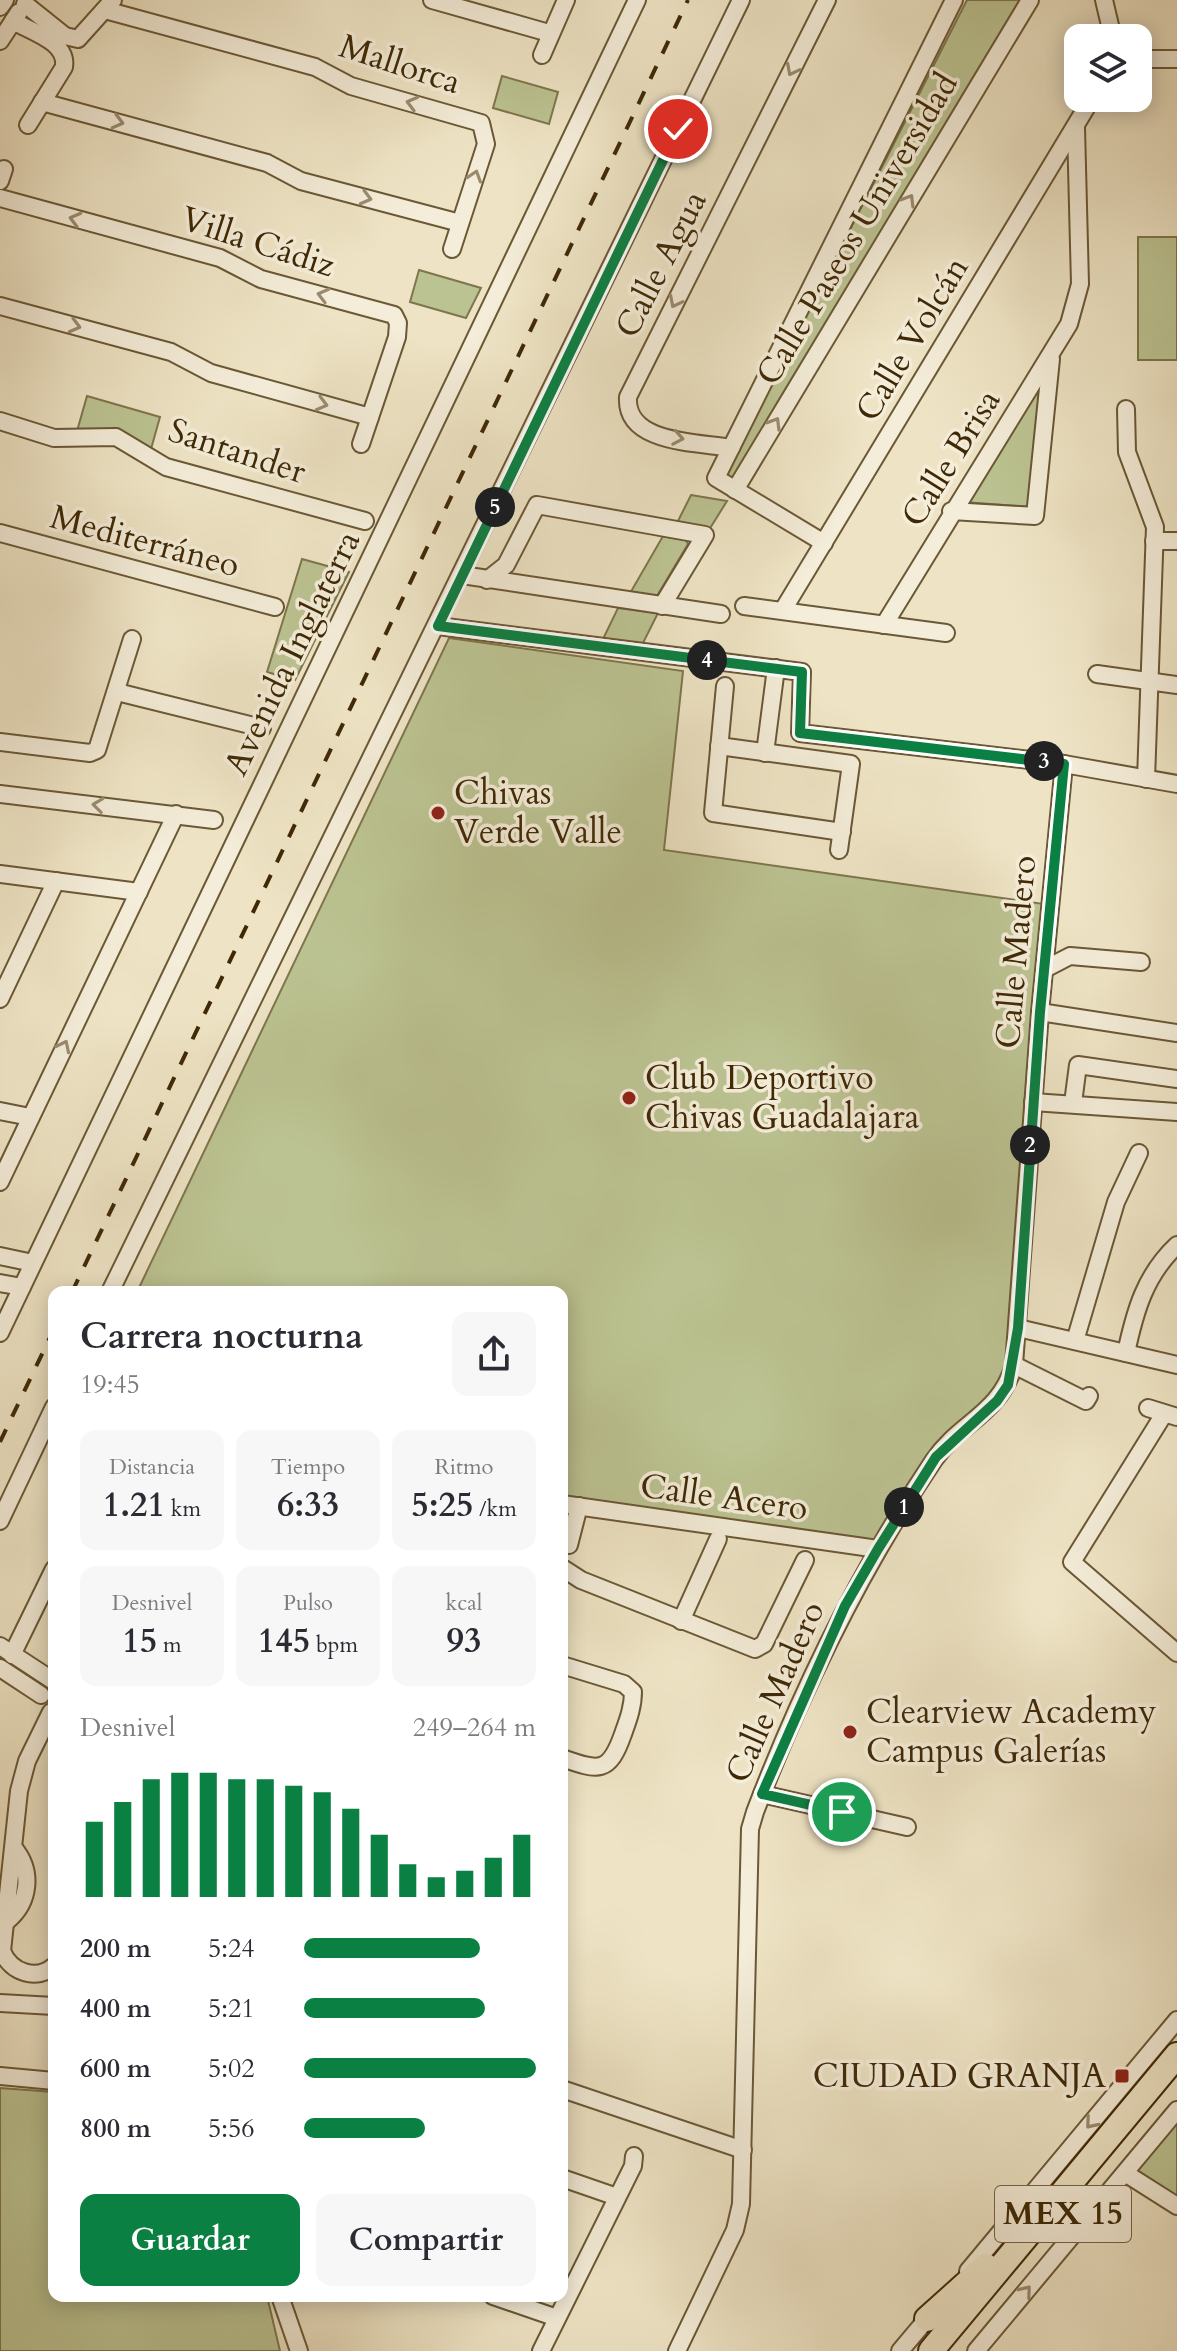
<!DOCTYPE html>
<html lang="es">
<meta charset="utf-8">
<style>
:root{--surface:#fff;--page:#f7f7f7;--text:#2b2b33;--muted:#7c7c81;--accent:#0b8043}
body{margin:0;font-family:Cardo,serif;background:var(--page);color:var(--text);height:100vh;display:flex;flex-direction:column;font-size:30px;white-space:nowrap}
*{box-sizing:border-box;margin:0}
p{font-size:26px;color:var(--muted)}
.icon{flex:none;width:44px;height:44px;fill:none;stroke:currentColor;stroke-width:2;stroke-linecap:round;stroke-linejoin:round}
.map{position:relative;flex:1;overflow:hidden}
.sheet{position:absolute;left:48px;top:1286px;width:520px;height:1016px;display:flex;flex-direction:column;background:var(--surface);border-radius:16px;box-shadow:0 4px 20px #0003}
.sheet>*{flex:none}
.controls{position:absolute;left:1064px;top:24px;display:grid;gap:16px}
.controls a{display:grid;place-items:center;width:88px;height:88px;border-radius:16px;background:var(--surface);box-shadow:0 4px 20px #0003;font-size:40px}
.pin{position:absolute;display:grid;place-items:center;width:68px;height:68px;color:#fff;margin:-34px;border:4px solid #fff;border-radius:50%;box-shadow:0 2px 8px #0007}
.km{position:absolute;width:40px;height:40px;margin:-20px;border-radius:50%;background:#222;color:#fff;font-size:22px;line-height:40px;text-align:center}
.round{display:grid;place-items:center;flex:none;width:84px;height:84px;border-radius:16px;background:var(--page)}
.summary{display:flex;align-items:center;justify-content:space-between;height:136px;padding:0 32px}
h1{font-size:36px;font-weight:700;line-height:60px}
.figures{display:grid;grid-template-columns:repeat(3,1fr);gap:12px;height:136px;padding:8px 32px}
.figures div{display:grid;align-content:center;border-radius:16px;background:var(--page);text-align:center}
.figures b{font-size:34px;font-weight:700}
.figures small{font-size:22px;font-weight:400}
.figures p{font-size:22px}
.chart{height:224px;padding:16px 32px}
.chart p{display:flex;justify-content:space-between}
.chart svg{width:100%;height:144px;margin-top:8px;stroke:var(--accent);stroke-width:6}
.button{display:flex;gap:16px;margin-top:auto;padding:16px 32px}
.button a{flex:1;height:92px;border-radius:16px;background:var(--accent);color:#fff;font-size:32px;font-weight:700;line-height:92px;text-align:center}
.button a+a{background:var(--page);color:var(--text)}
ul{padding:0 32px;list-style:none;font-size:26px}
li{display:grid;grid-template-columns:128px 96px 1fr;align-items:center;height:60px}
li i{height:20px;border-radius:10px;background:var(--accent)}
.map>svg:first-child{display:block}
.green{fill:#bcc392;stroke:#7e764c;stroke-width:2}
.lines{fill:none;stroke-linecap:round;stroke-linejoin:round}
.minor-casing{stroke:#6b5835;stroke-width:20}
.highway-casing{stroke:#3f2905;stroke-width:28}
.minor{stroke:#f4edd9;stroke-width:16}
.highway{stroke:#eee4c5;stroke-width:24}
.rail{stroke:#3f2905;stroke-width:4;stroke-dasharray:14 14;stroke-linecap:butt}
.oneway{stroke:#9a8b6f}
.route-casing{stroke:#fff;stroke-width:16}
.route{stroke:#0b8043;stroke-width:10}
.poi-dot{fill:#8f2418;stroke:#f4edd9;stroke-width:3}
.labels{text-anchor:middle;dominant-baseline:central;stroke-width:7;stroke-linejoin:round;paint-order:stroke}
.shield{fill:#f4edd9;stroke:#756445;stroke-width:2}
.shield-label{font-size:32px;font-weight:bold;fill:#3f2905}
.street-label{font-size:34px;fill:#3f2905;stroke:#f4edd9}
.poi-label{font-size:34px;fill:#3f2905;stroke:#f4edd9;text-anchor:start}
</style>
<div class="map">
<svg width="1177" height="2351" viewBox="0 0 1177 2351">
<rect width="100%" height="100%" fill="#eee4c5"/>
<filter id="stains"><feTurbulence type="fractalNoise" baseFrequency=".0025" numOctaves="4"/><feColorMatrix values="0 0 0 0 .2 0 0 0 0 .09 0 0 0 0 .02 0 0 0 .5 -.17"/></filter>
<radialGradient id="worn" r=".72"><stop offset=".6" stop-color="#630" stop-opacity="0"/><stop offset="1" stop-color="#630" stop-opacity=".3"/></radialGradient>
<g class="green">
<path d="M967 0H1023L733 482 724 477Z"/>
<path d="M502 76 558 92 549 124 493 108Z"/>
<rect x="1138" y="237" width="39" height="123"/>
<path d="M419 270 481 288 466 318 410 302Z"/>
<path d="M1034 392 1040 396 1030 507 963 502Z"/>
<path d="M87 396 160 417 151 449 118 431H77Z"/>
<path d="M691 495 727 501 709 530 676 525Z"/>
<path d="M663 536 686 540 688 544 657 596 629 595Z"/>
<path d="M302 559 349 572 295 680 267 672Z"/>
<path d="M618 608 658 613 642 645 603 639Z"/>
<path d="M449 638 683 671 664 850 1044 904 1009 1364 994 1399 873 1544 562 1498V1292H137Z"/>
<path d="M0 2088 54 2092V2296H267L280 2351H0Z"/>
<path d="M1177 2117V2200L1133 2171Z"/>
</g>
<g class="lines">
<g class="minor-casing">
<g id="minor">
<path d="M432 0 549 33"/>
<path d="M1104 0 1113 38"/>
<path d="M25 4 65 36 78 39 113 0"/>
<path d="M0 7 5 0"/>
<path d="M105 10 315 67 351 86 481 123 486 144 452 249"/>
<path d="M13 21C32 32 68 42 64 67L28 125"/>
<path d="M0 41 19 12"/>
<path d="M542 55 566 0"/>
<path d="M1138 59H1177"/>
<path d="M42 102 267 163 301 181 460 223"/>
<path d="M0 181 4 169"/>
<path d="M0 198 220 258 261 279 394 315 398 323 397 337 361 444"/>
<path d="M0 306 171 352 211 373 370 417"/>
<path d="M1126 409 1127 452 1155 527 1146 779"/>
<path d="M0 421 54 438 116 437 166 467 365 521"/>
<path d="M731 448C697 442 625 444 628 397L827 0"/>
<path d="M735 490 1030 0"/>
<path d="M951 511 1035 516 1051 359"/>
<path d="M0 533 275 607"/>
<path d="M1154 541H1177"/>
<path d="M824 543 716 478 954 0"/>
<path d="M462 575 721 614"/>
<path d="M487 580 506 565 537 505 705 535 662 606"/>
<path d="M744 606 946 633"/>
<path d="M783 610 1092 98"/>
<path d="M884 625 1069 324 1080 284 1076 128"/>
<path d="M438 626 802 672 800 733 1064 764 1177 784"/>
<path d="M1097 674 1177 685"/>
<path d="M725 686 713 813 842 832"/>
<path d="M117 692 262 728"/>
<path d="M0 742 90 753 97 750 132 639"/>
<path d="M719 746 851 764 839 850"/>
<path d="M765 753 776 668"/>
<path d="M0 794 214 820"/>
<path d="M0 874 139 892"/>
<path d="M1045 969 1070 956 1141 962"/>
<path d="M0 999 56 881"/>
<path d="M1040 1012 1177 1033"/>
<path d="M1033 1102 1177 1112"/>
<path d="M1073 1103 1078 1065 1177 1079"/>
<path d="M0 1111 30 1117"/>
<path d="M0 1182 176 814"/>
<path d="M0 1256 33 1263"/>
<path d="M0 1283 22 1287"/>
<path d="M110 1292 741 0"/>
<path d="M1018 1328 1177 1365"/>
<path d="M0 1333 637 0"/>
<path d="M1075 1341 1116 1202 1139 1153"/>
<path d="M1126 1353C1135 1311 1145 1275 1177 1245"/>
<path d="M1014 1365 1086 1401 1089 1396"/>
<path d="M1148 1408 1177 1417"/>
<path d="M1164 1414 1072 1562 1177 1653"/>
<path d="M562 1504 878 1549"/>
<path d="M0 1521 54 1407"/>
<path d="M569 1545 579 1506"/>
<path d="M564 1569 581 1580 755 1649 764 1644 805 1560"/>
<path d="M681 1621 718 1539"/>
<path d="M0 1646 52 1680"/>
<path d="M12 1655 54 1569"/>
<path d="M562 1665 624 1684 633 1692C633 1707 628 1720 623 1734 609 1774 599 1771 562 1758"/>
<path d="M0 1668 41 1695"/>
<path d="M51 1712 27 1761 19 1791 2 1951C11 1973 37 1981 54 1966"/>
<path d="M762 1794 907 1827"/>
<path d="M7 1921C30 1902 33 1871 14 1848"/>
<path d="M0 2003 54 2006"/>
<path d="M0 2076 54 2081"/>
<path d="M562 2089 743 2150"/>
<path d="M1125 2173 1177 2206"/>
<path d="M562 2178 617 2197"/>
<path d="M968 2271 1177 2020"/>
<path d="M280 2296 299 2351"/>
<path d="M493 2296 557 2318"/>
<path d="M541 2351 633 2166 634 2156"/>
<path d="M677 2351 735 2230 741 2204 750 1829 755 1812C802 1689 860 1570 934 1460 960 1422 1000 1414 1014 1365L1040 1012 1064 764"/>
<path d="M900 2351 932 2313"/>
<path d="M976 2351 1177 2110"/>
</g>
</g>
<g class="highway-casing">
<g id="highway">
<path d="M927 2319 986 2266"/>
<path d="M931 2351 1177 2055"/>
</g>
</g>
<use href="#minor" class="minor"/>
<use href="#highway" class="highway"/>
<g class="rail">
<path d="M72 1292 688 0"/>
<path d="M0 1442 54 1329"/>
</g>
</g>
<defs><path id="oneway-chevron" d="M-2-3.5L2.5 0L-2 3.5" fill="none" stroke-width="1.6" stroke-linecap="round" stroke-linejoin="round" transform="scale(2)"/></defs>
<g class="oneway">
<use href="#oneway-chevron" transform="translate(792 70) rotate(117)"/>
<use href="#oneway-chevron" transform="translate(412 103) rotate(-165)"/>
<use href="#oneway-chevron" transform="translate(118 122) rotate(15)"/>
<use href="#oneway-chevron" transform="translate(475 176) rotate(-72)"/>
<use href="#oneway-chevron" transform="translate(366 198) rotate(15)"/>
<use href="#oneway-chevron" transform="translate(909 200) rotate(-59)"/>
<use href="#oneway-chevron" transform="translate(75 219) rotate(-165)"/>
<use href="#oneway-chevron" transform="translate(323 295) rotate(-165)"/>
<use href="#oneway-chevron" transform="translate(675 302) rotate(117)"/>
<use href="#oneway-chevron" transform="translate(75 326) rotate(15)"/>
<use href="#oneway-chevron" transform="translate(322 404) rotate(15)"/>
<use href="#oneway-chevron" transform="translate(775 423) rotate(-59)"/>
<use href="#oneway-chevron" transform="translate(678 438) rotate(10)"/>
<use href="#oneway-chevron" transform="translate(98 805) rotate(-173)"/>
<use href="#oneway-chevron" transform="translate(64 1046) rotate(-64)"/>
<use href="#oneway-chevron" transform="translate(1091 2123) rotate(130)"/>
<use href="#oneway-chevron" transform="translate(1026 2291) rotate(-50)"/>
</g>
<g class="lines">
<g class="route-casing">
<path id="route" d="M678 129 438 626 802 672 800 733 1064 764 1040 1012 1018 1328 1008 1385 997 1401 936 1457 878 1549 845 1606 762 1794 842 1812"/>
</g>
<use href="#route" class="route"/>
</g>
<g class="poi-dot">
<circle cx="438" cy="813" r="8"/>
<circle cx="629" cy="1098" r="8"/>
<circle cx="850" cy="1732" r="8"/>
<rect x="1114" y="2068" width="16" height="16" rx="4"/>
</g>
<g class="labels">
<rect class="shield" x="995" y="2186" width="136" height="56" rx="6"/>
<g class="shield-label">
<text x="1063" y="2214">MEX 15</text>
</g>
<g class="street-label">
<text transform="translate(400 64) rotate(18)">Mallorca</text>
<text transform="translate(857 229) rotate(-59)">Calle Paseos Universidad</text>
<text transform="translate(258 242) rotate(18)">Villa Cádiz</text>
<text transform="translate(661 264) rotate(-63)">Calle Agua</text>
<text transform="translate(912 339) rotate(-59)">Calle Volcán</text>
<text transform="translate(237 451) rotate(18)">Santander</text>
<text transform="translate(951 458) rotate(-58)">Calle Brisa</text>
<text transform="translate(145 541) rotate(15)">Mediterráneo</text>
<text transform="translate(292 653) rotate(-64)">Avenida Inglaterra</text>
<text transform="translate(1016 952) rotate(-85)">Calle Madero</text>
<text transform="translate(724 1497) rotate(8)">Calle Acero</text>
<text transform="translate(775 1692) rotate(-66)">Calle Madero</text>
</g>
<g class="poi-label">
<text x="454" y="793">Chivas<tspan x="454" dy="39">Verde Valle</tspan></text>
<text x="645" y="1078">Club Deportivo<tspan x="645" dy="39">Chivas Guadalajara</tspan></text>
<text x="866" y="1712">Clearview Academy<tspan x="866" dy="39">Campus Galerías</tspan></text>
<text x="1106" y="2076" text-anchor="end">CIUDAD GRANJA</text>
</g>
</g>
<rect width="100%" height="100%" filter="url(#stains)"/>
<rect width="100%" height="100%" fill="url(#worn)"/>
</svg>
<div class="controls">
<a><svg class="icon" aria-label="layers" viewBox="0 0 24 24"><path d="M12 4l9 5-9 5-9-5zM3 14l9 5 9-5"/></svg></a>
</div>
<div class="pin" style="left:842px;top:1812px;background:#1e9e55"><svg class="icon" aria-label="arrive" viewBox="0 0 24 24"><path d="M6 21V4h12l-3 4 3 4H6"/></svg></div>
<div class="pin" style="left:678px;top:129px;background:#d93025"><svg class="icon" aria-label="check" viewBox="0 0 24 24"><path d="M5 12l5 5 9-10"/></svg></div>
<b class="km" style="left:904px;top:1507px">1</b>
<b class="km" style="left:1030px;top:1145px">2</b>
<b class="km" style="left:1044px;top:761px">3</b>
<b class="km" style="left:707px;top:660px">4</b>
<b class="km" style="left:495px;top:507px">5</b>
<section class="sheet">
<div class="summary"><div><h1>Carrera nocturna</h1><p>19:45</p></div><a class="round"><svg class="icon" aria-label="share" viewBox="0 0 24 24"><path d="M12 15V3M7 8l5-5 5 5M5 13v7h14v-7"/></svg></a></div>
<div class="figures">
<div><p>Distancia</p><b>1.21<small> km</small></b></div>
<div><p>Tiempo</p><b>6:33</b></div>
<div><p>Ritmo</p><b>5:25<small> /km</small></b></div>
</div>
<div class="figures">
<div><p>Desnivel</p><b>15<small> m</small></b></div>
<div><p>Pulso</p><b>145<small> bpm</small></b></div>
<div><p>kcal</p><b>93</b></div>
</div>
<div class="chart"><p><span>Desnivel</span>249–264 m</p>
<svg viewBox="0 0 160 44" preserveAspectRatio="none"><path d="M5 44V21M15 44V15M25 44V8M35 44V6M45 44V6M55 44V8M65 44V8M75 44V10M85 44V12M95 44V17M105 44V25M115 44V34M125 44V38M135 44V36M145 44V32M155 44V25"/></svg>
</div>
<ul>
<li><b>200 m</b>5:24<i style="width:76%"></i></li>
<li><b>400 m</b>5:21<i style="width:78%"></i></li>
<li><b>600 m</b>5:02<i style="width:100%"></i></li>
<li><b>800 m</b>5:56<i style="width:52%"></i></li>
</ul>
<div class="button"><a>Guardar</a><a>Compartir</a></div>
</section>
</div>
